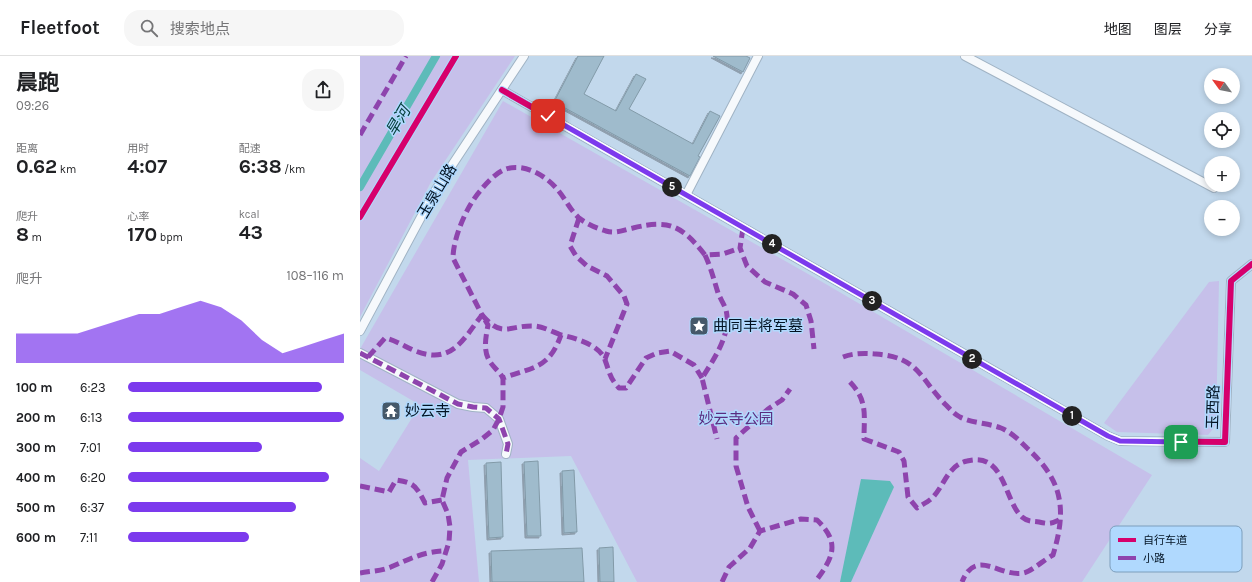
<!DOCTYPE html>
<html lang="zh">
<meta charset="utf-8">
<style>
:root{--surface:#fff;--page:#f6f6f6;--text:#202124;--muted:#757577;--line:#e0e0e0;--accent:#7c3aed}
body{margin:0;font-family:Karla,"Noto Sans SC",sans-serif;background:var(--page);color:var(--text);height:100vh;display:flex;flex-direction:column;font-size:15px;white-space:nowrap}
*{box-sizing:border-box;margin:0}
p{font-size:13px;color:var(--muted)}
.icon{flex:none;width:22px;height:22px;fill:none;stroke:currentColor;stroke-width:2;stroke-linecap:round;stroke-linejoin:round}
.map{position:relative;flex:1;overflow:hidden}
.panel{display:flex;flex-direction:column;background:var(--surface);width:360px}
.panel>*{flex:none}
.needle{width:26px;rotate:303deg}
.tools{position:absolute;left:844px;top:12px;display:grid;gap:8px}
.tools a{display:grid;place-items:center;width:36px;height:36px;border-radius:50%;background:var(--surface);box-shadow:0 2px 6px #0003;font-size:20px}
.pin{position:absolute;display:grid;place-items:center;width:34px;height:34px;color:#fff;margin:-17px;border-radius:8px;box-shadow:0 2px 6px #0006}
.km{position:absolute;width:20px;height:20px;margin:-10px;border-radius:50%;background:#222;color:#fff;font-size:11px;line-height:20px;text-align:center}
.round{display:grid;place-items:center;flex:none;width:42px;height:42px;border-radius:16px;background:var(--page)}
.head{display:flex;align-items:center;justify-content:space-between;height:68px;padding:0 16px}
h1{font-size:22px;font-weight:700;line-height:30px}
.figures{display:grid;grid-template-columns:repeat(3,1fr);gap:6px;height:68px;padding:4px 16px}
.figures div{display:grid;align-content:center}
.figures b{font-size:20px;font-weight:700}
.figures small{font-size:11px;font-weight:400}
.figures p{font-size:11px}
.chart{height:112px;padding:8px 16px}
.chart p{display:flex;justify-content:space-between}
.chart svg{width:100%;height:72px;margin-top:4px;fill:var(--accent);opacity:.7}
ul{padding:0 16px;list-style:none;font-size:13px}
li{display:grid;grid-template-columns:64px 48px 1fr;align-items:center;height:30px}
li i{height:10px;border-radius:5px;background:var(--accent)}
header{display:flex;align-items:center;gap:24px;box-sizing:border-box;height:56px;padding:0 20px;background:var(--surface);border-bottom:1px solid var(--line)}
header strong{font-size:19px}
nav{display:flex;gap:22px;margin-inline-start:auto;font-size:14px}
.search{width:280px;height:36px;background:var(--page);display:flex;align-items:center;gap:10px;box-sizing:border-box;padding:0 14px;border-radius:16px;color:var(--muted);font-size:15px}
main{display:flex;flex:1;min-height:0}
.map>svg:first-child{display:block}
.green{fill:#c6c0ea}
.water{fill:#5dbbb9}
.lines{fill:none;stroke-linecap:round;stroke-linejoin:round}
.canal{stroke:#5dbbb9;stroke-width:8}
.building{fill:#9fbbcc;stroke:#829aa8;filter:url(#shadow)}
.minor-casing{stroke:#a0b3c4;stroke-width:10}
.minor{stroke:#f6f9fc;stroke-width:8}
.quiet{stroke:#8e44ad;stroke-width:5;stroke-dasharray:10 5;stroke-linecap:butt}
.cycleway-casing{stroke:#b0d9fe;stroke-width:8}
.cycleway{stroke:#d6006c;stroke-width:6}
.route-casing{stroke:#fff;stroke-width:8}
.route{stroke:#7c3aed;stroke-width:5}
.labels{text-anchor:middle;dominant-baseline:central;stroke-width:3;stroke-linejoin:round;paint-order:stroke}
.street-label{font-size:15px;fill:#021323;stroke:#b0d9fe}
.poi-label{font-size:15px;fill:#021323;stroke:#b0d9fe;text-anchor:start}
.park-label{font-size:15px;fill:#5a2c80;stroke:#b0d9fe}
.water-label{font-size:16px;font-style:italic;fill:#023c37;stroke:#b0d9fe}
.key{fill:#b0d9fe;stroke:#7c9ebc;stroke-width:1}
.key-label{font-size:11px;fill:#021323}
</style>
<header>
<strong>Fleetfoot</strong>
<div class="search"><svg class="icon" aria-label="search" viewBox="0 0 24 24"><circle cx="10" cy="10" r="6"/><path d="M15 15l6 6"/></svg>搜索地点</div>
<nav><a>地图</a><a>图层</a><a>分享</a></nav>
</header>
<main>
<section class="panel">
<div class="head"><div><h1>晨跑</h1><p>09:26</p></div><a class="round"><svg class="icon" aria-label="share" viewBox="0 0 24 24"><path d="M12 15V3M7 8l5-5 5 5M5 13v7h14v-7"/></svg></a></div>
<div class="figures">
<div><p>距离</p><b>0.62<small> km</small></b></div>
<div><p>用时</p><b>4:07</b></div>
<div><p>配速</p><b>6:38<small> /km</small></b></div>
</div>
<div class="figures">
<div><p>爬升</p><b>8<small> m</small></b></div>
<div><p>心率</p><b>170<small> bpm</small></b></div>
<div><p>kcal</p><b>43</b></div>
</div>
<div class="chart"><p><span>爬升</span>108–116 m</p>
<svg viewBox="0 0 160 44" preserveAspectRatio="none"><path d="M0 44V26L10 26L20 26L30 26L40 22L50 18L60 14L70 14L80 10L90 6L100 10L110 18L120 30L130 38L140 34L150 30L160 26V44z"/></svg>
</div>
<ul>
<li><b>100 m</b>6:23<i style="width:90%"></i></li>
<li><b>200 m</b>6:13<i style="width:100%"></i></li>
<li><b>300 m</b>7:01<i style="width:62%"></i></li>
<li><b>400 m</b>6:20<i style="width:93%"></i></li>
<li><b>500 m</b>6:37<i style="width:78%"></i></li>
<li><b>600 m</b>7:11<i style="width:56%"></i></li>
</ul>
</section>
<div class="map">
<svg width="892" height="526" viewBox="0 0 892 526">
<defs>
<filter id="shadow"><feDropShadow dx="-2" dy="2" stdDeviation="0" flood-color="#0004"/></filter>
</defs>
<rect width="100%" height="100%" fill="#c2d8ec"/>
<g class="green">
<path d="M0 0H155L71 126 0 261Z"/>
<path d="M143 45 464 227 792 419 722 526H277L211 400 108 404 119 526H0V402L19 415 60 349 0 314V293Z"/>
<path d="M859 225 856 369 848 379 757 376 744 367 849 226Z"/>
</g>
<path class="water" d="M501 423 530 425 534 431 491 526H480Z"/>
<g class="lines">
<path class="canal" d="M0 131 76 0"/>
</g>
<g class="building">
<path d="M218 0H244L224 38 256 55 276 18 286 23 269 53 333 88 350 55 360 60 338 100 340 101 330 120 194 46Z"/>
<path d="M353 0H386L390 2 383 16Z"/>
<path d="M178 405 181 480H167L164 406Z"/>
<path d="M141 406 143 481 129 482 126 407Z"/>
<path d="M214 414 217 476 204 477 202 415Z"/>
<path d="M253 491 254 526H240L239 492Z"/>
<path d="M222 492 224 526H132L131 495Z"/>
</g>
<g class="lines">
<g class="minor-casing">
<g id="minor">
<path d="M605 0 854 132"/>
<path d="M142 34 748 380 760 385 865 386 871 225 892 208"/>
<path d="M326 139 398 0"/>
<path d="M0 275 75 135 164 0"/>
<path d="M0 297 98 348 113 351 126 352 139 363 148 388 146 398"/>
</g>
</g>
<use href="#minor" class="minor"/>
<g class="quiet">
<path d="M0 79 46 0"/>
<path d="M219 162 210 190 216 200 227 210 247 220 264 240 267 248 245 303"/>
<path d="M383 172 380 192 387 210 405 226 433 238 446 249 451 265 454 293"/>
<path d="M345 199C351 212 354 224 358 237 360 242 364 248 366 254 372 277 354 303 342 322L357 383"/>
<path d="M122 259C143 283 148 269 174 270 182 270 193 276 201 279"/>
<path d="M125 264 128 269C126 280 123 294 129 304 132 310 139 315 143 322"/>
<path d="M0 297 98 348 113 351 126 352 139 363 148 388 146 398"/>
<path d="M8 301 25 282C35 284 44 290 53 294 91 310 102 285 122 259L93 202C93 182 107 149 121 134 127 126 137 116 146 113 164 107 185 119 197 133 205 142 210 154 219 162 225 167 238 173 246 175 256 178 263 174 273 172 310 163 322 170 345 199L363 198 380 192"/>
<path d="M483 301C493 297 505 297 516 298 559 301 560 323 586 349 590 353 595 359 600 361 611 367 628 367 641 372 651 376 660 385 667 392 703 425 707 453 693 499 685 503 672 515 664 517 640 522 616 491 602 526"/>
<path d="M490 326C508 345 504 359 504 383L539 396 544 405 548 441 557 452C563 448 570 445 574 440 585 427 589 409 607 405 645 395 644 445 662 461 668 466 672 465 679 466 688 468 691 468 699 464"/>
<path d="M0 430 29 436 36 424C55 427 56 430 65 447L82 444"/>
<path d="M400 475 388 451 376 410V382L408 353 422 344 430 333"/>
<path d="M0 517C11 515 23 515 33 510 52 502 65 495 86 495"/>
<path d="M72 526 82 508 89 486 90 471 88 458 82 444 87 422 101 396 122 383 133 374 139 363 143 351V322C173 311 189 313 201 279 215 282 240 289 245 304 250 317 249 321 259 332H266L286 302 297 297 310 295 334 309 342 322"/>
<path d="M362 526 369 511 390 492 400 475 441 463 457 464C481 487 473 502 455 526"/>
</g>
<g class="cycleway-casing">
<g id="cycleway">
<path d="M142 34 748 380 760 385 865 386 871 225 892 208"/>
<path d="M0 161 96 0"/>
</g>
</g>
<use href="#cycleway" class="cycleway"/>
</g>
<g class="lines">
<g class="route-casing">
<path id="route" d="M188 60 748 380 760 385 821 386"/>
</g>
<use href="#route" class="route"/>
</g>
<defs>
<g id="sight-square" transform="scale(1)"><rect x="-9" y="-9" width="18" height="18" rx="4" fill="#455869" stroke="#b0d9fe"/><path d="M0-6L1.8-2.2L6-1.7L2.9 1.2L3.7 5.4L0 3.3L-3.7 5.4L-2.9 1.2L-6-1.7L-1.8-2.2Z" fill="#fff"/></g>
<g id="temple-square" transform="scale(1)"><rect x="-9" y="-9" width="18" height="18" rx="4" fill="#455869" stroke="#b0d9fe"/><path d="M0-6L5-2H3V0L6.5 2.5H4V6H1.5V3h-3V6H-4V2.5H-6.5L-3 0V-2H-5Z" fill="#fff"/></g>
</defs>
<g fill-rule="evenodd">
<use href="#sight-square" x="339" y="270"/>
<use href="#temple-square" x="31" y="355"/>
</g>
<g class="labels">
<g class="street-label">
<text transform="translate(77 135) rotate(-59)">玉泉山路</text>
<text transform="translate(853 351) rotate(-88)">玉西路</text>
</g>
<g class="poi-label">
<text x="353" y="270">曲同丰将军墓</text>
<text x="45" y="355">妙云寺</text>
</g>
<g class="park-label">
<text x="376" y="363">妙云寺公园</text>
</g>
<g class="water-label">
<text transform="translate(38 65) rotate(-60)">旱河</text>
</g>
</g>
<rect x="750" y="470" width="132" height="46" rx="6" class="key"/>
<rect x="758" y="482" width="18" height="4" fill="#d6006c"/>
<rect x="758" y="500" width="18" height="4" fill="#8e44ad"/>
<g class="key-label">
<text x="783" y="488">自行车道</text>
<text x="783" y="506">小路</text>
</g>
</svg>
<div class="tools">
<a><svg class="needle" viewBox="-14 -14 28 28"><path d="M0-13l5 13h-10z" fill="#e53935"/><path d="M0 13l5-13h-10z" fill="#757577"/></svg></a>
<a><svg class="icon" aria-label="locate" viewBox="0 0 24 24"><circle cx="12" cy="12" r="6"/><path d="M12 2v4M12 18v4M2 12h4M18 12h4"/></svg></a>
<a>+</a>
<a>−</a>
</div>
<div class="pin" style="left:821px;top:386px;background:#1e9e55"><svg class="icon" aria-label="arrive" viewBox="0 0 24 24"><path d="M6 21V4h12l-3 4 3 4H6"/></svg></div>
<div class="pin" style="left:188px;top:60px;background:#d93025"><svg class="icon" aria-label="check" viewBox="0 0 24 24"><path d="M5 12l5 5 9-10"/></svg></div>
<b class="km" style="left:712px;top:360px">1</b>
<b class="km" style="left:612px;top:303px">2</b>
<b class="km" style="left:512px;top:245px">3</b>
<b class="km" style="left:412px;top:188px">4</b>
<b class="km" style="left:312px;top:131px">5</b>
</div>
</main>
